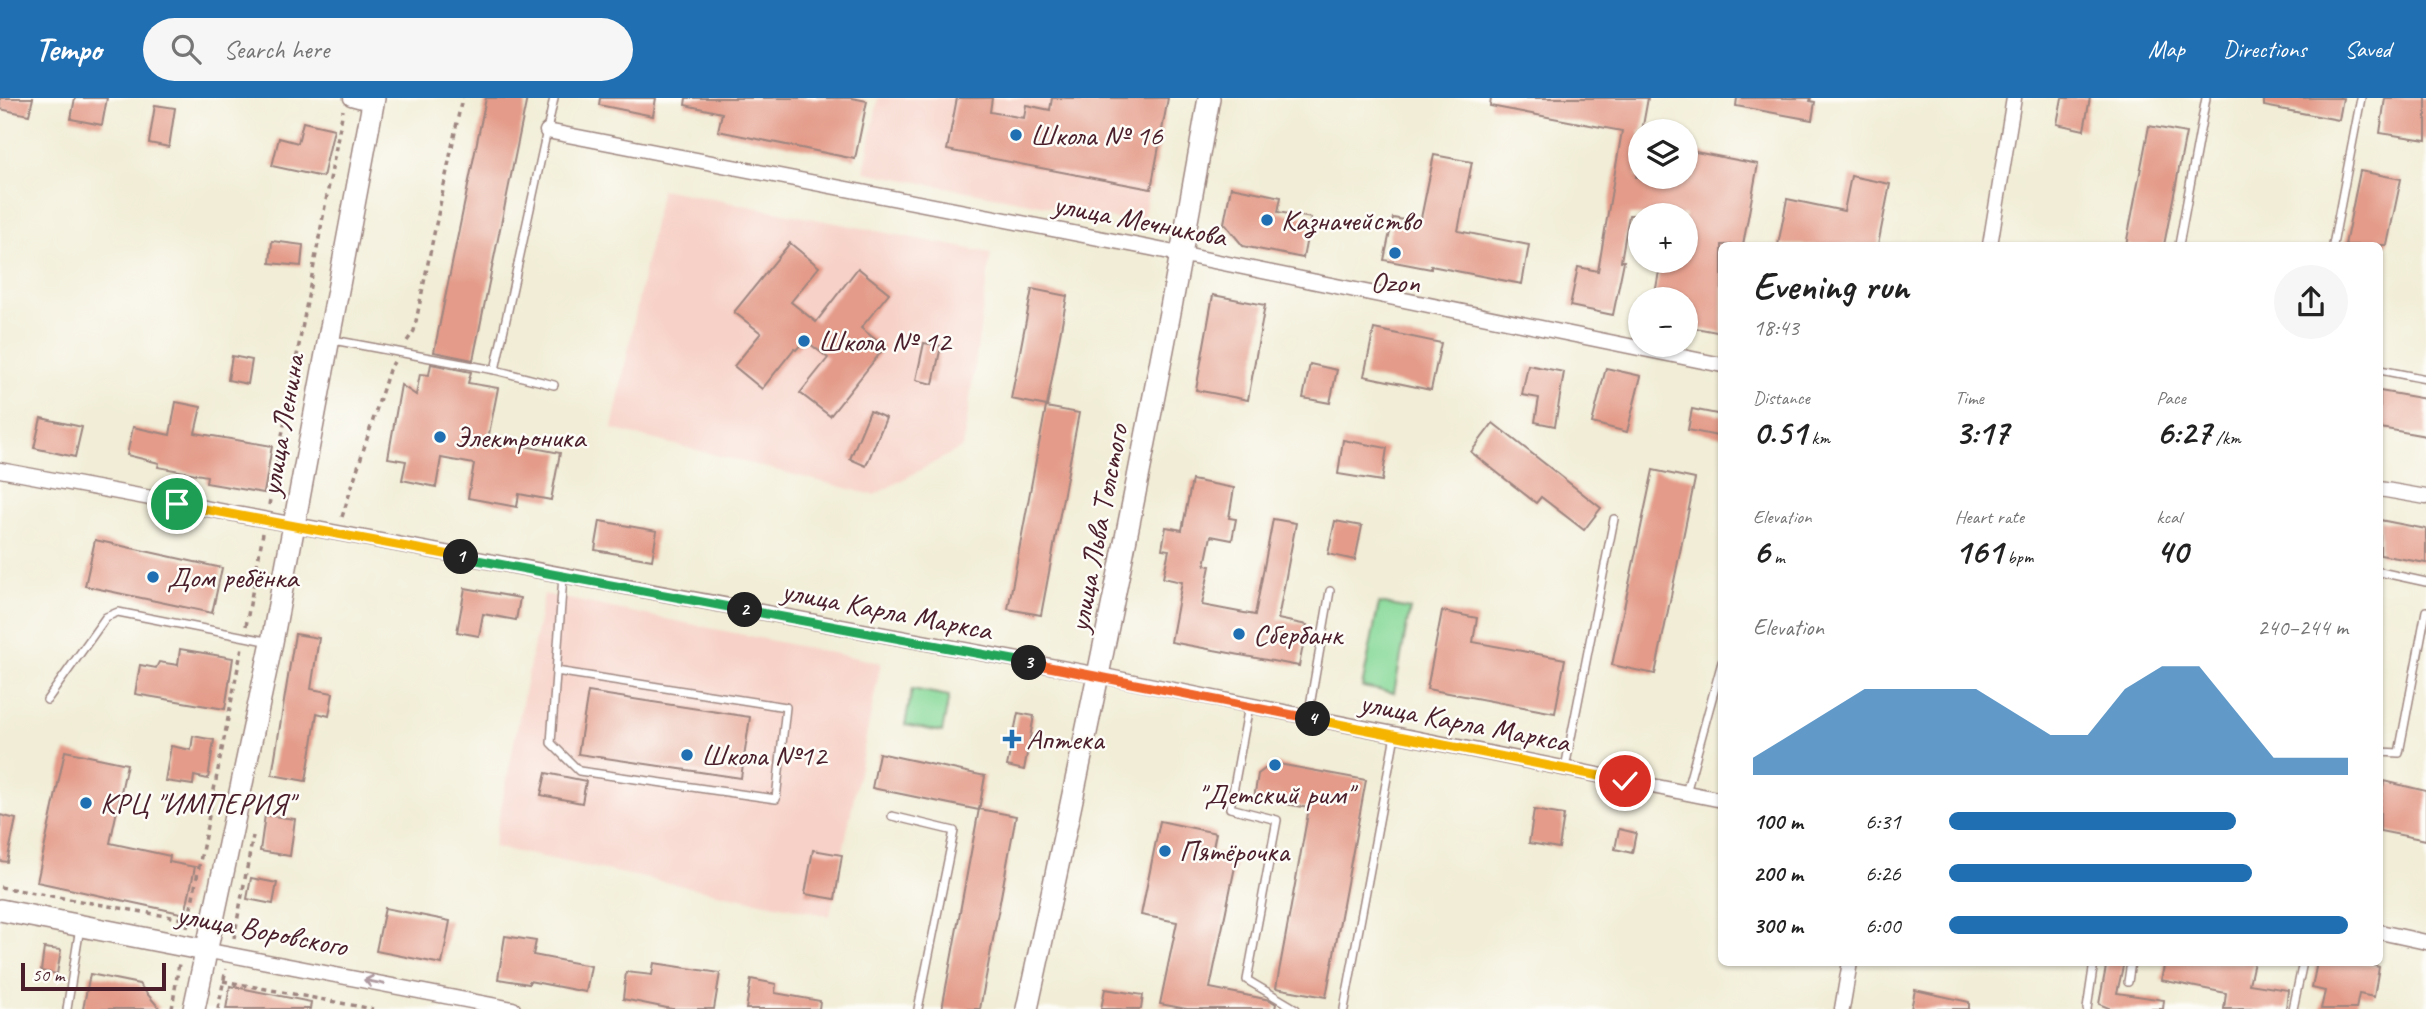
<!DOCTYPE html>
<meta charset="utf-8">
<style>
:root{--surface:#fff;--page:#f6f6f6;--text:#222;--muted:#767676;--accent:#1f6fb2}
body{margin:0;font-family:Caveat,sans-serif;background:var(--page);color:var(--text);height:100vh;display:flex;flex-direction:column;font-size:26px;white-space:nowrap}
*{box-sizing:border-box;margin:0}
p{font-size:23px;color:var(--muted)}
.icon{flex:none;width:38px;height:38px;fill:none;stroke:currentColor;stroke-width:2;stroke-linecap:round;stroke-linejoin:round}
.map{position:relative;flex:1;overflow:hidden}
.side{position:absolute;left:1718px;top:144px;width:665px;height:724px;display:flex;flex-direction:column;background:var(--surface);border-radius:10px;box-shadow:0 2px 5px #0004}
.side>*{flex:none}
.tools{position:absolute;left:1628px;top:21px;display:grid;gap:14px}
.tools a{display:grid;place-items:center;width:70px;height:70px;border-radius:50%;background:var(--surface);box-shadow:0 2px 5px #0004;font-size:35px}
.scale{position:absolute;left:21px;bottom:18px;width:145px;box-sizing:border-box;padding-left:7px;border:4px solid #4a1f2b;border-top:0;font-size:19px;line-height:24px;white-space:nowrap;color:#4a1f2b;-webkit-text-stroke:5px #fdfcf7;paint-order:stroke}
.pin{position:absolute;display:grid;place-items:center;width:60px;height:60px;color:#fff;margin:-30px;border:4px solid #fff;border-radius:50%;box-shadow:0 2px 7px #0007}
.km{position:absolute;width:35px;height:35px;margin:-18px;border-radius:50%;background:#222;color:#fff;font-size:19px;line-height:35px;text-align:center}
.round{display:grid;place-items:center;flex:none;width:74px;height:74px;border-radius:37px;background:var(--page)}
.overview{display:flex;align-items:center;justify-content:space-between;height:119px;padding:0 35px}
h1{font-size:38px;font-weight:700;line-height:52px}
.stats{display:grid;grid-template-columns:repeat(3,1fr);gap:10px;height:119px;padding:7px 35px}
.stats div{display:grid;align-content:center}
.stats b{font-size:35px;font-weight:700}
.stats small{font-size:19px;font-weight:400}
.stats p{font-size:19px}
.chart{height:196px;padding:14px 35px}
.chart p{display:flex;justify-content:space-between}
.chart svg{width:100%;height:126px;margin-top:7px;fill:var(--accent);opacity:.7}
ul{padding:0 35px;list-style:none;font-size:23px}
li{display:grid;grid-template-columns:112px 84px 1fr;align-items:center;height:52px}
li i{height:18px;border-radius:9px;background:var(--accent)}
header{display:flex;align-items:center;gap:42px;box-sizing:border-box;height:98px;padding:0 35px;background:var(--accent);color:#fff}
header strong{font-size:33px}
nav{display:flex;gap:38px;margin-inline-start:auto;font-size:24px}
.search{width:490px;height:63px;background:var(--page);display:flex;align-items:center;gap:18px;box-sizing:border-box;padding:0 24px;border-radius:38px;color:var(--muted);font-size:26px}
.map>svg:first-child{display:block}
.built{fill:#f7d1c7}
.green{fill:#87d999;stroke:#687c62;stroke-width:2}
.building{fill:#e49b89}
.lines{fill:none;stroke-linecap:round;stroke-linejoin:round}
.lane-casing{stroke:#9e8680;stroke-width:10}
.street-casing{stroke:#9e8680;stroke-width:17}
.secondary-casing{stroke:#9e8680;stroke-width:24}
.path{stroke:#9e8680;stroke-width:3.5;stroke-dasharray:5 5;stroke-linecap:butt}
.lane{stroke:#fff;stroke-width:7}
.street{stroke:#fff;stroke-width:14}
.secondary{stroke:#fff;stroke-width:21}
.oneway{stroke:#ae9aa0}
.split-1-casing{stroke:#fff;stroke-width:14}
.split-2-casing{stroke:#fff;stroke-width:14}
.split-3-casing{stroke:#fff;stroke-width:14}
.split-4-casing{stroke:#fff;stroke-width:14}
.split-5-casing{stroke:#fff;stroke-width:14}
.split-1{stroke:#f5b400;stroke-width:9}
.split-2{stroke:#22a559;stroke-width:9}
.split-3{stroke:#22a559;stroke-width:9}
.split-4{stroke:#f0652b;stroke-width:9}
.split-5{stroke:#f5b400;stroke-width:9}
.poi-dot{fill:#1f6fb2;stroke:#fdfcf7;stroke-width:2.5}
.labels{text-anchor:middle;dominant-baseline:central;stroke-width:5;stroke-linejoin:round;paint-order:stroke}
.poi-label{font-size:30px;fill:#4a1f2b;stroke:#fdfcf7;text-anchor:start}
.street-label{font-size:30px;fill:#4a1f2b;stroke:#fdfcf7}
</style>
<header>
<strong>Tempo</strong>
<div class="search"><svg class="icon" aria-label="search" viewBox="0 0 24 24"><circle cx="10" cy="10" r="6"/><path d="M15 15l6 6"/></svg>Search here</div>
<nav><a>Map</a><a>Directions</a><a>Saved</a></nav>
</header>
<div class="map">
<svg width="2426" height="911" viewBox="0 0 2426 911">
<rect width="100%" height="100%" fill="#fdfcf7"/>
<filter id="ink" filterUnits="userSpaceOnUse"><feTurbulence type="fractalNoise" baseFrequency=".0143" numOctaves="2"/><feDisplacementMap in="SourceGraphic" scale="14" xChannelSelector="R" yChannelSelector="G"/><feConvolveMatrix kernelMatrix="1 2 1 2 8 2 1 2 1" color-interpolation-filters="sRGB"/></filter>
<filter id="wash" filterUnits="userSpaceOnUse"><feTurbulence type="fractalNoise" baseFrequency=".00686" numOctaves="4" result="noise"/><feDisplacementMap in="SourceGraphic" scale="28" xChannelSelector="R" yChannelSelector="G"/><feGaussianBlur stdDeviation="1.57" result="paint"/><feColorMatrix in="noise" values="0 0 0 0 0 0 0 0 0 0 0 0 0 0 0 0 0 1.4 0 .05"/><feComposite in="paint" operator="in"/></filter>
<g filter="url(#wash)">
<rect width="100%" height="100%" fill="#f1edd6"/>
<g class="built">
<path d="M878 0H1168L1142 126 864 74Z"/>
<path d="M661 91 991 155 963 349 874 397 612 331Z"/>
<path d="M544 496 881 565 830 818 493 749Z"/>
</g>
<g class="green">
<path d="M1379 505 1410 511 1394 595 1362 589Z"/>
<path d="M912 591 949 598 942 634 905 627Z"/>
</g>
<g id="blocks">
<g class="building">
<path d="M0 0H33L29 17 0 11Z"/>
<path d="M75 0H107L102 27 71 21Z"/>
<path d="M486 0H527L473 262 434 254Z"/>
<path d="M600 0H656L653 18 599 7Z"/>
<path d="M686 0H852L867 3 855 61 718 33 722 15 685 7Z"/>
<path d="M957 0H992L990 14 1024 20 1026 7 1050 12 1052 0H1168L1151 91 947 52Z"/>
<path d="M1491 0H1648L1642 33H1640V55L1636 79H1685V52L1758 66 1743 147H1722V235L1685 228V201H1654L1661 163H1685V117H1629L1621 163H1624L1613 217 1570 208 1578 169 1598 173 1622 33 1490 8Z"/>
<path d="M1737 0H1811L1810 3 1815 4 1812 22 1736 8Z"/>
<path d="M2062 0H2090L2084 32 2057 26Z"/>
<path d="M2264 0H2343L2339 22 2264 8Z"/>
<path d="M2385 0H2426V42L2380 35Z"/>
<path d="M155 7 175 10 169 49 149 45Z"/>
<path d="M303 24 334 31 323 79 272 68 279 40 298 45Z"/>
<path d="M2149 28 2186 35 2164 147H2126Z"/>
<path d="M1434 57 1472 64 1458 133 1529 147 1522 186 1431 168V171L1384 162 1393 120 1420 125Z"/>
<path d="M2360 73 2401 81 2387 147H2345Z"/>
<path d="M1851 78 1890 86 1878 147H1778L1787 101 1844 113Z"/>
<path d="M1231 89 1281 99 1278 114 1311 120 1303 160 1243 148 1224 125Z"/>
<path d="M272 143 303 147 301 168 270 165Z"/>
<path d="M790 145 819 169 791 204 816 224 858 170 889 195 861 230 885 249 830 318 800 295 828 260 805 242 796 252 794 251 762 291 734 268 761 235 734 214Z"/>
<path d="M1032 191 1067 198 1047 308 1011 301Z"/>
<path d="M1213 197 1265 207 1248 302 1196 292Z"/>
<path d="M1374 231 1441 245 1431 292 1364 278Z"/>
<path d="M924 245 941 248 933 286 916 282Z"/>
<path d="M232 258 252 262 248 286 228 282Z"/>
<path d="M431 266 471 274 468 285 498 290 488 341 560 355 551 402 519 396 517 409 468 400 474 366 441 360 436 389 402 382 406 363 388 360 401 287 416 297 420 276 429 277Z"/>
<path d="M1310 266 1337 272 1330 305 1303 300Z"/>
<path d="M1528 267 1564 274 1555 328 1535 324 1539 300 1522 297Z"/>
<path d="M1606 270 1641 278 1627 334 1592 325Z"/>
<path d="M2380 293 2426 301V338L2380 330Z"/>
<path d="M176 304 201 309 195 335 272 348 264 395 206 385 207 378 158 369 159 365 127 357 133 329 170 337Z"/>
<path d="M1046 309 1079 315 1041 517 1008 511Z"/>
<path d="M1692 311 1722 317V339L1688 332Z"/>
<path d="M870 313 886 320 866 368 850 361Z"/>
<path d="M41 320 82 329 75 359 34 350Z"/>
<path d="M1493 325 1601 410 1584 432 1541 399 1536 405 1471 354Z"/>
<path d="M1343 342 1387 350 1382 383 1338 376Z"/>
<path d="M1653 372 1695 381 1655 576 1612 567Z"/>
<path d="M1192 382 1234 390 1229 420 1236 421 1232 442 1211 438 1205 467 1210 468 1202 507 1255 517 1273 421 1296 425 1278 521 1307 527 1299 568 1171 544 1182 484 1163 480 1169 452 1162 451 1166 429 1182 432Z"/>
<path d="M2380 422 2426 431V465L2380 457Z"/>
<path d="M600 423 657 433 652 462 595 452Z"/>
<path d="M1335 423 1362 428 1355 462 1328 456Z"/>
<path d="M95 442 222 470 212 515 85 488Z"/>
<path d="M465 490 520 500 516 522 483 516 479 538 457 534Z"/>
<path d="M1442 513 1477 520 1473 544 1565 561 1555 615 1427 591Z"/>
<path d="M295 536 319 540 311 591 333 595 329 618 317 615 306 683 272 677Z"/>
<path d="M180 551 233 560 225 611 135 596 140 567 156 570 159 564 178 567Z"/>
<path d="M588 594 750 619 741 680 578 656Z"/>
<path d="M1018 615 1034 618 1024 672 1007 668Z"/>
<path d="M193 638 214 642 208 681 194 678 193 687 165 683 171 648 191 652Z"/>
<path d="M65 653 127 666 110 745 170 758 169 764 195 769 185 816 37 784Z"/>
<path d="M879 655 985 678 979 712 872 690Z"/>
<path d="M1273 665 1366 682 1326 899 1276 890 1309 710 1254 701 1258 676Z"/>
<path d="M546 675 586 683 582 705 541 697Z"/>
<path d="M2384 683 2426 693V742L2380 733V707Z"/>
<path d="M979 711 1016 718 980 911H942Z"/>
<path d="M1534 712 1564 717 1559 750 1529 745Z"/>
<path d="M0 717 16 721 7 764 0 763Z"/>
<path d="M265 717 295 721 290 758 260 753Z"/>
<path d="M1160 723 1216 735 1212 754 1237 759 1210 890 1270 902 1276 906 1275 911H1187L1160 906 1177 824 1141 817Z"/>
<path d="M1619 731 1636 735 1632 755 1615 751Z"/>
<path d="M813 752 842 757 835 801 805 796Z"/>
<path d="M251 780 277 785 273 806 247 801Z"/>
<path d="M385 810 450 823 442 866 376 853Z"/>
<path d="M505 838 536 843 533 857 591 868 586 894 529 883V886L498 881Z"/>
<path d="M44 850 61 852 57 876 41 873Z"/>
<path d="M2107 864H2124L2117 895 2164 902 2163 911H2111L2099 906Z"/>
<path d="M2165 864H2254L2249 886 2288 892 2286 911H2224L2226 895 2161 882Z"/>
<path d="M2317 864H2359L2379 869 2374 899 2359 896 2356 911H2321L2325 893 2312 890Z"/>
<path d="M654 865 720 875 714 911H672L623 901 626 874 652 877Z"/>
<path d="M90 876 139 886 160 911H83Z"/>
<path d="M751 881 776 886 775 895 820 903 819 911H746Z"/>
<path d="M230 888 311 904 310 911H226Z"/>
<path d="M1105 891 1143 897 1141 911H1101Z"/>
<path d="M1915 892 1969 904V911H1911Z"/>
</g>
</g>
</g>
<g filter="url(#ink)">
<use href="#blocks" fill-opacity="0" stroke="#9e8680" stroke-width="2"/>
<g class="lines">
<g class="lane-casing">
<g id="lane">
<path d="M2179 147 2206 0"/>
<path d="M2333 147 2361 0"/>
<path d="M333 242 495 272 554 0"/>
<path d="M495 272 554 287"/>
<path d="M2380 272 2426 281"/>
<path d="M2380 474 2426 484"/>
<path d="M556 573 786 609 776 701 579 673 551 645 563 478"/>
<path d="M47 602 106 519 118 514 271 544"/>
<path d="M1249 608 1230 710 1277 722 1247 882 1296 911"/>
<path d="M1308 619 1330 493"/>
<path d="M2380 654 2399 655 2426 513"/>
<path d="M1565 670 1614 421"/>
<path d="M1686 695 1722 564"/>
<path d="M892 718 954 733 918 911"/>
<path d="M2128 884 2131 864"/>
<path d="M67 911 80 829"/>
<path d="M1344 911 1395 637"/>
<path d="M2087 911 2094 864"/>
<path d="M2293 911 2303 864"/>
</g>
</g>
<g class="street-casing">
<g id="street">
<path d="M351 0 373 6"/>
<path d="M547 33 1150 150 1722 267"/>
<path d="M1990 147 2014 0"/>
<path d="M0 372 1099 577 1722 702"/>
<path d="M2380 391 2426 399"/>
<path d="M2380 834 2426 844"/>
<path d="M205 852 513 911"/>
<path d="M1842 911 1850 864"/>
</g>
</g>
<g class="secondary-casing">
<g id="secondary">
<path d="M0 812 205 852"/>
<path d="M194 911 272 544 374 0"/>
<path d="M1027 911C1093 608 1156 305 1209 0"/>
</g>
</g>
<g class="path">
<path d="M407 243 414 233 462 0"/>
<path d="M269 407 343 12"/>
<path d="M342 419 389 272 394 264"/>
<path d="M246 528 263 435"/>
<path d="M0 789 189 822"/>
<path d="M187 830 242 549"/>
<path d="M234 840 253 738"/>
<path d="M223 883 373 911"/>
<path d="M172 911 179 865"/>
<path d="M218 911 226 871"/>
</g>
<use href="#lane" class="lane"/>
<use href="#street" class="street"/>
<use href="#secondary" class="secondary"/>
</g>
<defs><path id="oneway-shaft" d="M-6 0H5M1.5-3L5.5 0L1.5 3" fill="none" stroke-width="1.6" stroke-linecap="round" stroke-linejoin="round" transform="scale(1.75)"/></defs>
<use class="oneway" href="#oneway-shaft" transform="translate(374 884) rotate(-169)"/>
</g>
<g class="lines" filter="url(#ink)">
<g class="split-1-casing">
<path id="split-1" d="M177 406 461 459"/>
</g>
<g class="split-2-casing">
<path id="split-2" d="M461 459 745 512"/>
</g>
<g class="split-3-casing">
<path id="split-3" d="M745 512 1029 565"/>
</g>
<g class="split-4-casing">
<path id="split-4" d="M1029 565 1313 621"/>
</g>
<g class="split-5-casing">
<path id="split-5" d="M1313 621 1625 683"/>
</g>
<use href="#split-1" class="split-1"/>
<use href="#split-2" class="split-2"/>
<use href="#split-3" class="split-3"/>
<use href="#split-4" class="split-4"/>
<use href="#split-5" class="split-5"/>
</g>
<g class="poi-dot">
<circle cx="1016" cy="37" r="7"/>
<circle cx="1267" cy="122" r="7"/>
<circle cx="1395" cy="155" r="7"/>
<circle cx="804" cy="243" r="7"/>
<circle cx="440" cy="339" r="7"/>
<circle cx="153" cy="479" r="7"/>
<circle cx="1239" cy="536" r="7"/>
<path d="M1008.5 630.5h7v7h7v7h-7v7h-7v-7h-7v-7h7z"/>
<circle cx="687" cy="657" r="7"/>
<circle cx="1275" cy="667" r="7"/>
<circle cx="86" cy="705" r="7"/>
<circle cx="1165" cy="753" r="7"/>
</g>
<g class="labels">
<g class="poi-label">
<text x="1030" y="37">Школа № 16</text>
<text x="1281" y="122">Казначейство</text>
<text x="1395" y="184" text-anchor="middle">Ozon</text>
<text x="818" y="243">Школа № 12</text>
<text x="454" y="339">Электроника</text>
<text x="167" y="479">Дом ребёнка</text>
<text x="1253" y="536">Сбербанк</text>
<text x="1026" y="641">Аптека</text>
<text x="701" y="657">Школа №12</text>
<text x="1275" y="696" text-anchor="middle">"Детский рим"</text>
<text x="100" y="705">КРЦ "ИМПЕРИЯ"</text>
<text x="1179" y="753">Пятёрочка</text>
</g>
<g class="street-label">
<text transform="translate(1140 122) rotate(11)">улица Мечникова</text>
<text transform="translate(282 327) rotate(-80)">улица Ленина</text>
<text transform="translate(1098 430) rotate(-79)">улица Льва Толстого</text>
<text transform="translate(887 512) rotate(11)">улица Карла Маркса</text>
<text transform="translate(1465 624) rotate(11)">улица Карла Маркса</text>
<text transform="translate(262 832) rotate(11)">улица Воровского</text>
</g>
</g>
</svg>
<div class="tools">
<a><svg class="icon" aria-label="layers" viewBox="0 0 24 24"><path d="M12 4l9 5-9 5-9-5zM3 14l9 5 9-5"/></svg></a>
<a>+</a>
<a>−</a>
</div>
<div class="scale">50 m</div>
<div class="pin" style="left:177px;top:406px;background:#1e9e55"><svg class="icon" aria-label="arrive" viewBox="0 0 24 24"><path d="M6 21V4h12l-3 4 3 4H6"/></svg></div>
<div class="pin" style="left:1625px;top:683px;background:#d93025"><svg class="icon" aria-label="check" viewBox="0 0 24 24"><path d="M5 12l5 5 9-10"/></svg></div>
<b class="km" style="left:461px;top:459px">1</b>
<b class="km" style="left:745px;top:512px">2</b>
<b class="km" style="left:1029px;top:565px">3</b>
<b class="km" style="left:1313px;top:621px">4</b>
<section class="side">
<div class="overview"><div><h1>Evening run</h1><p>18:43</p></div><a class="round"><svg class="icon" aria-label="share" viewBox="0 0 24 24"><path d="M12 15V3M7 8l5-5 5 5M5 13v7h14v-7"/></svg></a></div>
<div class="stats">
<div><p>Distance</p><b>0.51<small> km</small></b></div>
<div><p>Time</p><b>3:17</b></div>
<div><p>Pace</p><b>6:27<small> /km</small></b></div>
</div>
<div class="stats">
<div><p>Elevation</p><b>6<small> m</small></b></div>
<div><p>Heart rate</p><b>161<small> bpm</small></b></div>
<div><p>kcal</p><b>40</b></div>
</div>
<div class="chart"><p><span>Elevation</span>240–244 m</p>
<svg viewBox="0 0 160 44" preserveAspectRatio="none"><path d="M0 44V38L10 30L20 22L30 14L40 14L50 14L60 14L70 22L80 30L90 30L100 14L110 6L120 6L130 22L140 38L150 38L160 38V44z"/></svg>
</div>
<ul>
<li><b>100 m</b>6:31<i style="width:72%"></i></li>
<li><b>200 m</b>6:26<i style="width:76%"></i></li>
<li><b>300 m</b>6:00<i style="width:100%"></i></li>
</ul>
</section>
</div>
